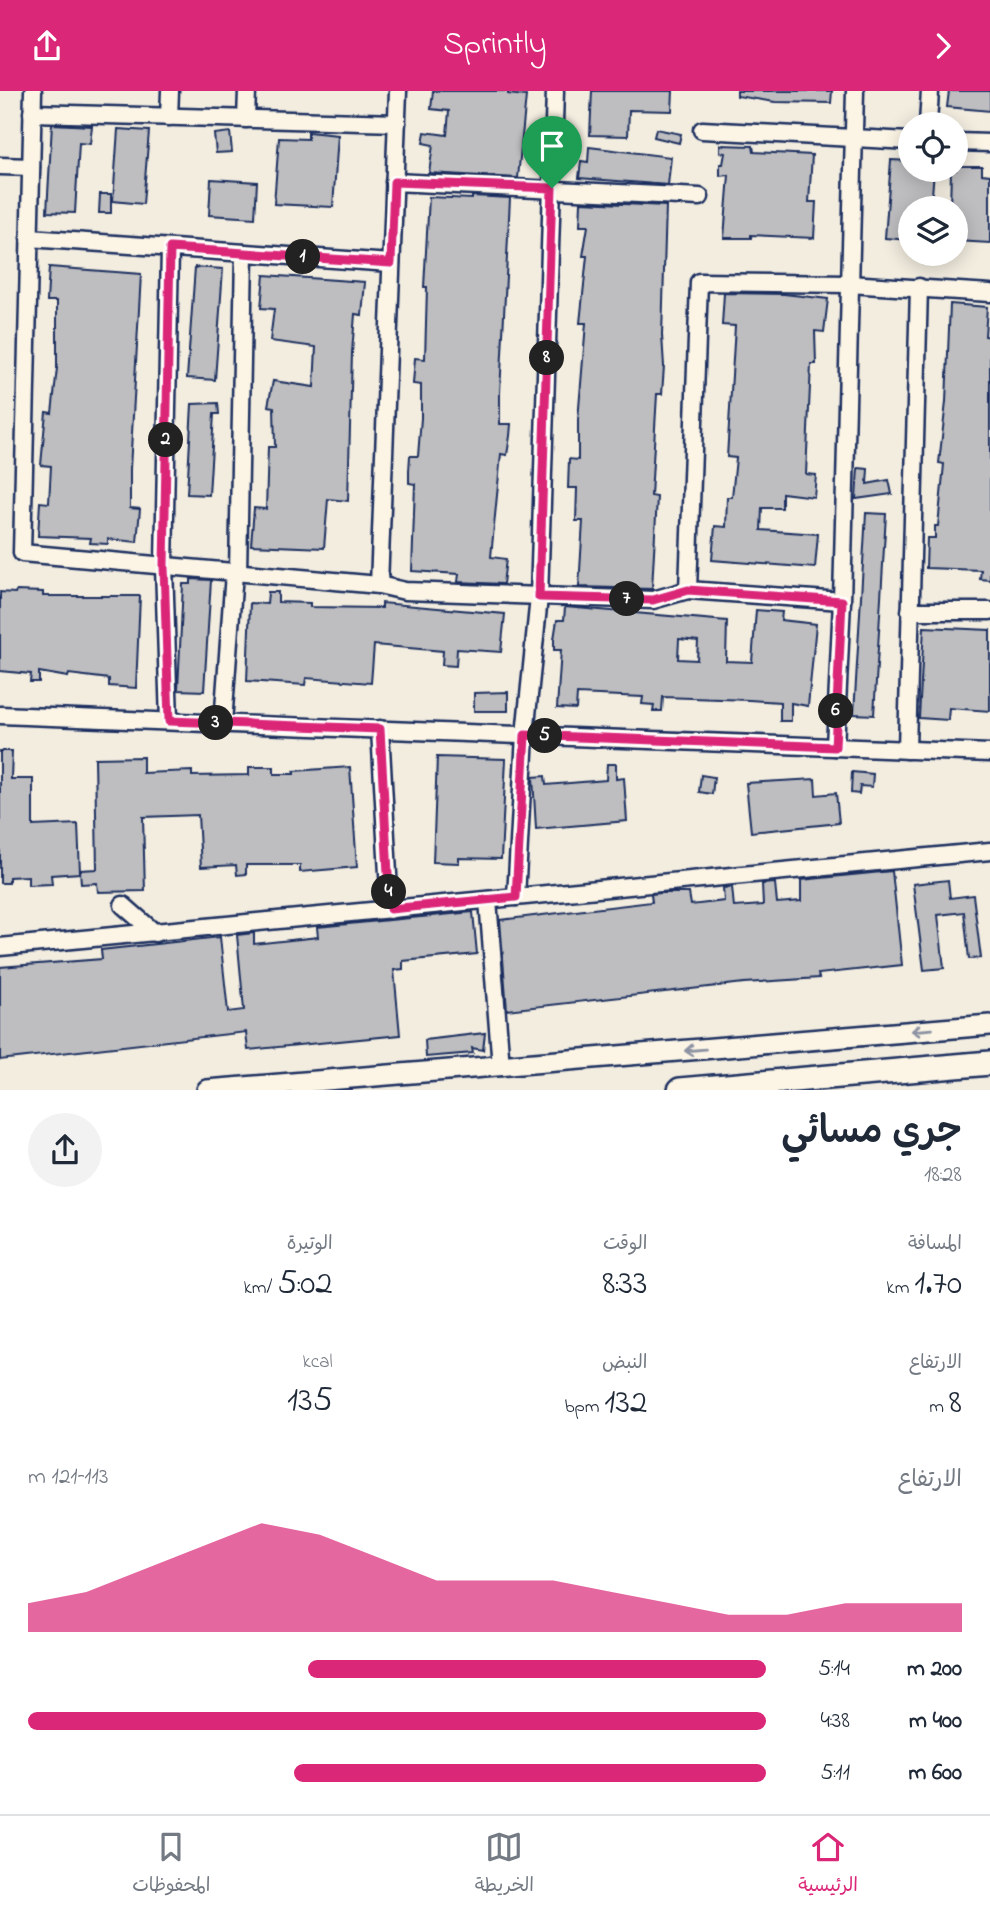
<!DOCTYPE html>
<html lang="ar">
<meta charset="utf-8">
<style>
:root{--surface:#fff;--page:#f2f2f3;--text:#1f2937;--muted:#747a83;--line:#e0e1e3;--accent:#db2777}
body{margin:0;font-family:"Indie Flower","Playpen Sans Arabic",sans-serif;background:var(--page);color:var(--text);direction:rtl;height:100vh;display:flex;flex-direction:column;font-size:26px;white-space:nowrap}
*{box-sizing:border-box;margin:0}
p{font-size:23px;color:var(--muted)}
.icon{flex:none;width:38px;height:38px;fill:none;stroke:currentColor;stroke-width:2;stroke-linecap:round;stroke-linejoin:round}
.map{position:relative;height:999px;overflow:hidden;direction:ltr}
.side{display:flex;flex-direction:column;background:var(--surface);flex:1}
.side>*{flex:none}
.tools{position:absolute;left:898px;top:21px;display:grid;gap:14px}
.tools a{display:grid;place-items:center;width:70px;height:70px;border-radius:50%;background:var(--surface);box-shadow:0 4px 18px #0003;font-size:35px}
.pin{position:absolute;display:grid;place-items:center;width:60px;height:60px;color:#fff;margin:-72px -30px;border-radius:50% 50% 50% 0;rotate:-45deg;box-shadow:0 0 7px #0007}
.pin .icon{rotate:45deg}
.km{position:absolute;width:35px;height:35px;margin:-18px;border-radius:50%;background:#222;color:#fff;font-size:19px;line-height:35px;text-align:center}
.round{display:grid;place-items:center;flex:none;width:74px;height:74px;border-radius:37px;background:var(--page)}
.overview{display:flex;align-items:center;justify-content:space-between;height:119px;padding:0 28px}
h1{font-size:38px;font-weight:600;line-height:52px}
.figures{display:grid;grid-template-columns:repeat(3,1fr);gap:10px;height:119px;padding:7px 28px}
.figures div{display:grid;align-content:center}
.figures b{font-size:35px;font-weight:600}
.figures small{font-size:19px;font-weight:400}
.figures p{font-size:19px}
.chart{height:196px;padding:14px 28px}
.chart p{display:flex;justify-content:space-between}
.chart svg{width:100%;height:126px;margin-top:7px;fill:var(--accent);opacity:.7}
ul{padding:0 28px;list-style:none;font-size:23px}
li{display:grid;grid-template-columns:112px 84px 1fr;align-items:center;height:52px}
li i{height:18px;border-radius:9px;background:var(--accent)}
header{display:flex;justify-content:space-between;align-items:center;height:91px;padding:0 28px;background:var(--accent);color:#fff;font-size:32px;font-weight:600}
.menu{display:flex;justify-content:space-around;align-items:center;height:98px;border-top:2px solid var(--line);background:var(--surface);font-size:19px;color:var(--muted)}
.menu a{display:grid;justify-items:center;gap:4px}
.menu .active{color:var(--accent)}
.map>svg:first-child{display:block}
.building{fill:#bebec0;stroke:#1b2f5e;stroke-width:2;fill-rule:evenodd}
.lines{fill:none;stroke-linecap:round;stroke-linejoin:round}
.minor-casing{stroke:#1b2f5e;stroke-width:21}
.major-casing{stroke:#1b2f5e;stroke-width:24}
.highway-casing{stroke:#1b2f5e;stroke-width:28}
.minor{stroke:#fcf5e5;stroke-width:16}
.major{stroke:#fcf5e5;stroke-width:19}
.highway{stroke:#fcf5e5;stroke-width:23}
.oneway{stroke:#8c92a2}
.route-casing{stroke:#fff;stroke-width:14}
.route{stroke:#db2777;stroke-width:9}
</style>
<header><svg class="icon" aria-label="forward" viewBox="0 0 24 24"><path d="M9 5l7 7-7 7"/></svg>Sprintly<svg class="icon" aria-label="share" viewBox="0 0 24 24"><path d="M12 15V3M7 8l5-5 5 5M5 13v7h14v-7"/></svg></header>
<div class="map">
<svg width="990" height="999" viewBox="0 0 990 999">
<rect width="100%" height="100%" fill="#f3ede0"/>
<filter id="ink" filterUnits="userSpaceOnUse"><feTurbulence type="fractalNoise" baseFrequency=".0143" numOctaves="2"/><feDisplacementMap in="SourceGraphic" scale="14" xChannelSelector="R" yChannelSelector="G"/><feConvolveMatrix kernelMatrix="1 2 1 2 8 2 1 2 1" color-interpolation-filters="sRGB"/></filter>
<g filter="url(#ink)">
<g class="building">
<path d="M433 0H508V3L526 5 518 87 429 82 433 54 423 52 425 41 447 44 449 20 431 18Z"/>
<path d="M592 0H673L672 20 629 19 628 45 590 44Z"/>
<path d="M737 0H832L831 12 775 11 737 5Z"/>
<path d="M949 0H990V20L947 16Z"/>
<path d="M52 33 92 35 90 53 79 52 75 122 47 121Z"/>
<path d="M118 38 149 40 143 113 113 110Z"/>
<path d="M656 38 681 43 679 52 654 46Z"/>
<path d="M230 41 232 61 216 62 214 43Z"/>
<path d="M308 41 338 44 333 116 274 113 279 47 308 48Z"/>
<path d="M720 54 753 55 754 61 812 64 809 111H816L814 147 751 144V147H724L729 84 720 85V73H723L725 62 720 61Z"/>
<path d="M589 56 671 66 668 94 579 87 581 70 588 71Z"/>
<path d="M891 69 910 70V79H934L931 117H910V149L885 147Z"/>
<path d="M956 75H982V83L990 84V152L956 150V117H950L951 79H956Z"/>
<path d="M211 88 257 91 255 127 209 124Z"/>
<path d="M100 103H111V122H99Z"/>
<path d="M472 105 510 107 500 302V333H511L510 345 507 364 501 363 491 466 506 468 503 493 458 491 459 483 412 480 415 393 409 392V380L410 365H418L421 327V294L413 293 415 267 425 268 427 196H424L429 106 472 108Z"/>
<path d="M581 111 666 115 662 244 664 275 662 303H657L651 405 657 406 652 498 579 496 583 430H576L577 397H568L569 368 578 369V329L586 232H580L587 165H583L588 135H580Z"/>
<path d="M49 176 141 183 130 378V417L140 418 137 451 108 448V453L90 452 91 447 38 445 40 411 49 412 51 375 41 374 46 321 52 322 57 277V210H47Z"/>
<path d="M195 176 223 178 215 289 187 287Z"/>
<path d="M264 184 365 191 362 224 355 223 352 262 348 410 328 408 324 457 251 454 254 417 266 418 268 356H275L274 316 268 315 273 290 314 296 316 256 270 250 274 218 261 217Z"/>
<path d="M724 202 784 203 828 208 824 241 815 240 816 273H811L806 383 816 384 814 406 782 402V417H762L761 439 818 443 815 477 712 469 715 435 726 436 727 406H732L736 367 727 366 735 235 722 234Z"/>
<path d="M950 213 987 216 985 245 990 246V489L980 488 981 479 926 477 927 447H935V435H938L944 373 939 372 946 311Z"/>
<path d="M218 312 219 323H214L209 404 187 403 192 313Z"/>
<path d="M858 377 868 378 867 393 889 389 892 403 856 408Z"/>
<path d="M866 422 886 423 874 624 854 623Z"/>
<path d="M191 488 211 489 204 600 178 599 183 493H191Z"/>
<path d="M16 500 43 501V505H140L136 597 109 595V588L69 583 68 586 39 581V591H30L31 583 0 580V501L15 502Z"/>
<path d="M268 501H278V511L310 512V516L382 517V512L505 523 501 561 457 558 456 575 442 574 443 560 374 554 371 592 306 587 305 594 247 590 250 512 267 513Z"/>
<path d="M565 516 727 530 726 570 752 571 756 519 782 521 781 529 816 533 808 615 791 612V630H780V611L749 609 663 606 662 620H653L654 614 642 613 643 606 577 603 576 618 557 617 561 559H554V548L557 529H564ZM679 548 698 550 697 569 678 568Z"/>
<path d="M924 536 990 539V620L949 617 948 629 919 627Z"/>
<path d="M508 601V620H474V602Z"/>
<path d="M0 660H12L11 688H33V735L78 733 80 782 51 784 52 793 28 794V785L9 786V792H0Z"/>
<path d="M143 666V682L192 680V685L249 684V676H274V683H294V680L350 676 357 776 300 781V774H246V783L237 784 236 774 201 776 198 724 143 726 145 800 98 801 97 792 81 793 80 779 97 778 95 667Z"/>
<path d="M437 666 506 668 501 768 459 767V772L433 771Z"/>
<path d="M607 673H616V688L624 687 627 730 536 738 533 686 545 685 546 694 606 689Z"/>
<path d="M852 681 873 683 872 696 860 695 859 703 851 702Z"/>
<path d="M701 684 714 686 712 703 699 701Z"/>
<path d="M815 688 816 704 836 702 839 732 751 741 746 692Z"/>
<path d="M892 780 902 874 818 883 819 887 744 892 507 919 500 829 652 811 651 803 661 802H689L691 814 724 810 723 797 732 796 734 816 763 814 762 793 775 792 777 812 801 810V789Z"/>
<path d="M948 789 950 807 973 804 981 867 969 868 964 821 938 824 944 877 924 879 913 793Z"/>
<path d="M473 821 477 863 403 870V878L394 879 400 944 248 959 246 941 0 969V876L102 868 101 859 220 846 228 921 244 919 237 844 254 842V853L318 846 317 836Z"/>
<path d="M485 942 483 959 472 957 473 962 426 966 425 949Z"/>
</g>
<g class="lines">
<g class="minor-casing">
<g id="minor">
<path d="M33 0 22 462 379 494 398 0"/>
<path d="M32 22 397 32"/>
<path d="M169 26 170 0"/>
<path d="M246 28 247 0"/>
<path d="M928 33 930 0"/>
<path d="M702 39 910 50"/>
<path d="M956 51 990 52"/>
<path d="M0 75 31 76"/>
<path d="M394 91 700 106"/>
<path d="M29 147 391 172"/>
<path d="M238 482 244 162"/>
<path d="M379 494 405 500 653 509 688 499"/>
<path d="M842 510 688 499 699 191 849 193 990 202"/>
<path d="M910 520H990"/>
<path d="M0 624 990 662"/>
<path d="M169 630 164 475 170 157"/>
<path d="M223 632 234 482"/>
<path d="M380 638 390 819"/>
<path d="M835 656 842 510 855 0"/>
<path d="M907 659 919 196"/>
<path d="M516 806 525 644 539 506 555 0"/>
<path d="M488 809 501 976"/>
<path d="M123 814 155 842"/>
<path d="M0 856 990 760"/>
</g>
</g>
<g class="major-casing">
<path id="major" d="M207 999 990 934"/>
</g>
<g class="highway-casing">
<path id="highway" d="M680 999 990 972"/>
</g>
<use href="#minor" class="minor"/>
<use href="#major" class="major"/>
<use href="#highway" class="highway"/>
</g>
<defs><path id="oneway-shaft" d="M-6 0H5M1.5-3L5.5 0L1.5 3" fill="none" stroke-width="1.6" stroke-linecap="round" stroke-linejoin="round" transform="scale(1.75)"/></defs>
<g class="oneway">
<use href="#oneway-shaft" transform="translate(922 939) rotate(175)"/>
<use href="#oneway-shaft" transform="translate(695 959) rotate(175)"/>
</g>
</g>
<g class="lines" filter="url(#ink)">
<g class="route-casing">
<path id="route" d="M394 91 552 97 539 506 653 509 688 499 842 510 835 656 525 644 516 806 390 818 380 638 169 630 164 475 170 157 391 172Z"/>
</g>
<use href="#route" class="route"/>
</g>
</svg>
<div class="tools">
<a><svg class="icon" aria-label="locate" viewBox="0 0 24 24"><circle cx="12" cy="12" r="6"/><path d="M12 2v4M12 18v4M2 12h4M18 12h4"/></svg></a>
<a><svg class="icon" aria-label="layers" viewBox="0 0 24 24"><path d="M12 4l9 5-9 5-9-5zM3 14l9 5 9-5"/></svg></a>
</div>
<div class="pin" style="left:552px;top:97px;background:#1e9e55"><svg class="icon" aria-label="arrive" viewBox="0 0 24 24"><path d="M6 21V4h12l-3 4 3 4H6"/></svg></div>
<b class="km" style="left:303px;top:166px">1</b>
<b class="km" style="left:166px;top:349px">2</b>
<b class="km" style="left:216px;top:632px">3</b>
<b class="km" style="left:389px;top:801px">4</b>
<b class="km" style="left:545px;top:645px">5</b>
<b class="km" style="left:836px;top:620px">6</b>
<b class="km" style="left:627px;top:508px">7</b>
<b class="km" style="left:547px;top:267px">8</b>
</div>
<section class="side">
<div class="overview"><div><h1>جري مسائي</h1><p>18:28</p></div><a class="round"><svg class="icon" aria-label="share" viewBox="0 0 24 24"><path d="M12 15V3M7 8l5-5 5 5M5 13v7h14v-7"/></svg></a></div>
<div class="figures">
<div><p>المسافة</p><b>1.70<small> km</small></b></div>
<div><p>الوقت</p><b>8:33</b></div>
<div><p>الوتيرة</p><b>5:02<small> /km</small></b></div>
</div>
<div class="figures">
<div><p>الارتفاع</p><b>8<small> m</small></b></div>
<div><p>النبض</p><b>132<small> bpm</small></b></div>
<div><p>kcal</p><b>135</b></div>
</div>
<div class="chart"><p><span>الارتفاع</span>113–121 m</p>
<svg viewBox="0 0 160 44" preserveAspectRatio="none"><path d="M0 44V34L10 30L20 22L30 14L40 6L50 10L60 18L70 26L80 26L90 26L100 30L110 34L120 38L130 38L140 34L150 34L160 34V44z"/></svg>
</div>
<ul>
<li><b>200 m</b>5:14<i style="width:62%"></i></li>
<li><b>400 m</b>4:38<i style="width:100%"></i></li>
<li><b>600 m</b>5:11<i style="width:64%"></i></li>
</ul>
</section>
<nav class="menu">
<a class="active"><svg class="icon" aria-label="home" viewBox="0 0 24 24"><path d="M3 11l9-7 9 7M6 9v11h12V9"/></svg>الرئيسية</a>
<a><svg class="icon" aria-label="map" viewBox="0 0 24 24"><path d="M3 6l6-2 6 2 6-2v14l-6 2-6-2-6 2zM9 4v14M15 6v14"/></svg>الخريطة</a>
<a><svg class="icon" aria-label="saved" viewBox="0 0 24 24"><path d="M7 4h10v16l-5-4-5 4z"/></svg>المحفوظات</a>
</nav>
